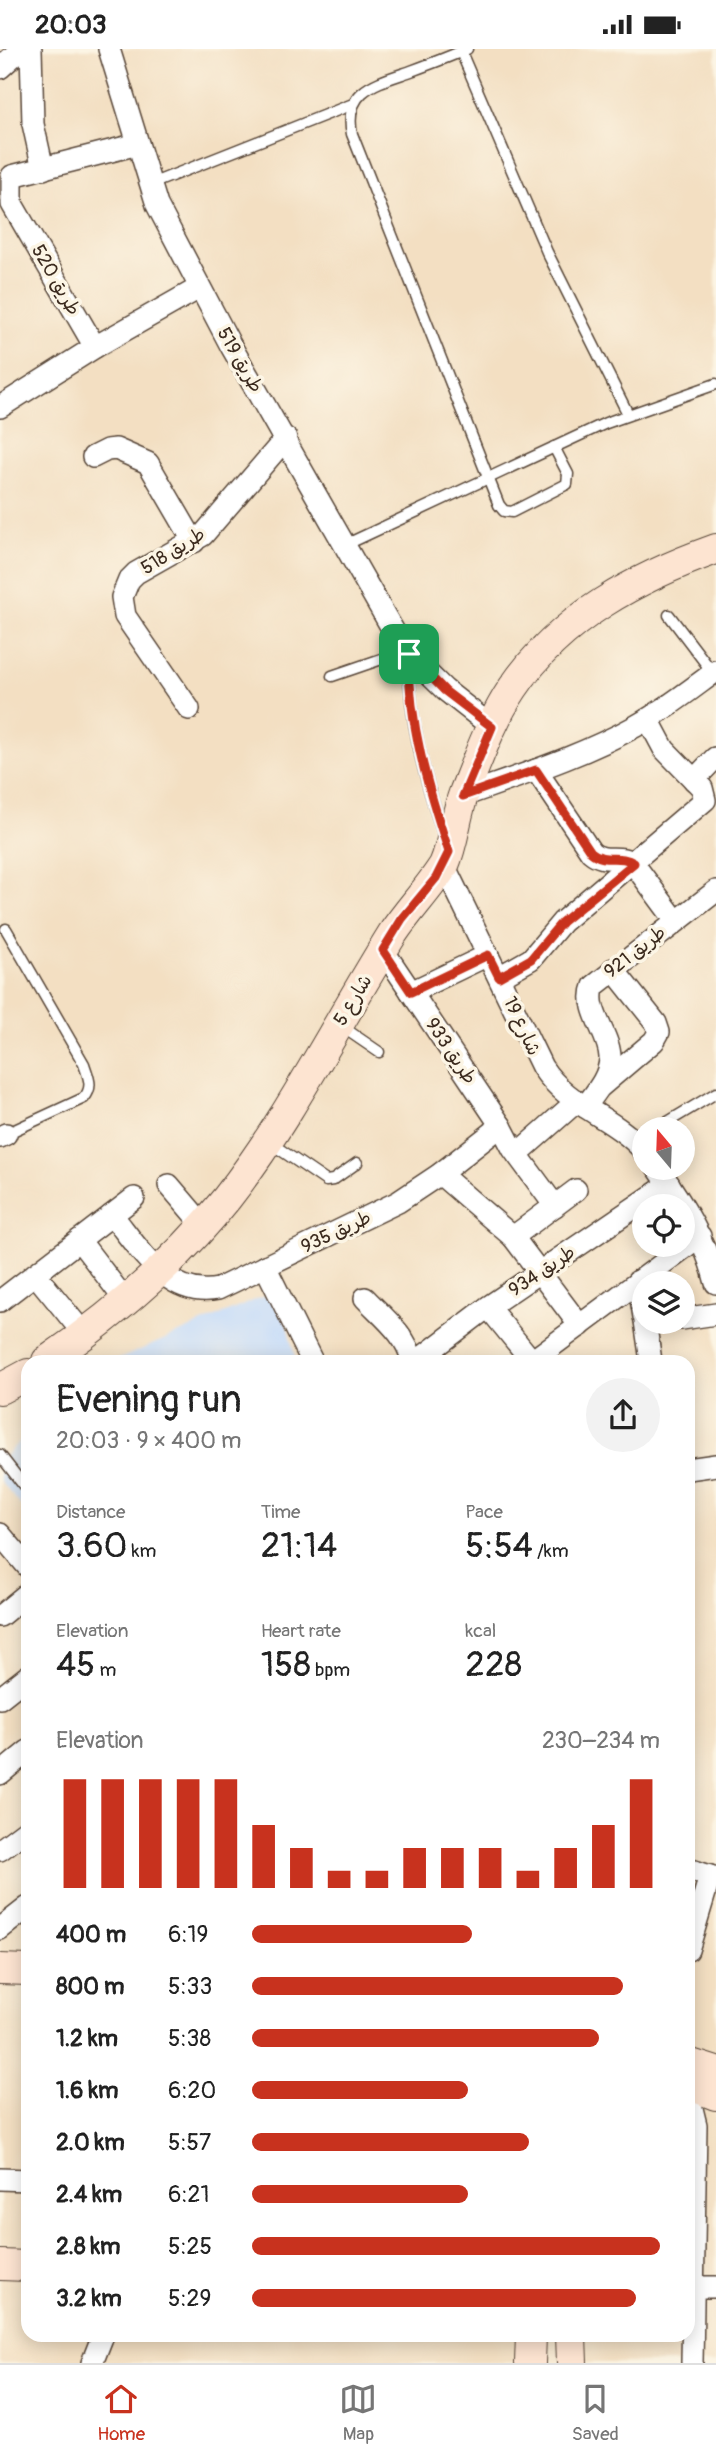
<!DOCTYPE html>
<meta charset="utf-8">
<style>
:root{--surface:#fff;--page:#f2f2f2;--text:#222;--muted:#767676;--line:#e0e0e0;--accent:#c8321e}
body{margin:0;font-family:Pangolin,"Playpen Sans Arabic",sans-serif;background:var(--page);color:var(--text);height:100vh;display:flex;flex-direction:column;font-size:26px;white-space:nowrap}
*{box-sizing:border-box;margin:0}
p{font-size:23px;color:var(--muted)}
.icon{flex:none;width:38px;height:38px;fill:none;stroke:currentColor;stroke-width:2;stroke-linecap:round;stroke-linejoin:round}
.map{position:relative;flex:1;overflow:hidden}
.panel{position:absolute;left:21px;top:1306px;width:674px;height:987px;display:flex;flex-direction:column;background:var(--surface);border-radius:21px;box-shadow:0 4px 18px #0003}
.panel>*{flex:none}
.needle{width:46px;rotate:341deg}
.controls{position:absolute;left:632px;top:1068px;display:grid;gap:14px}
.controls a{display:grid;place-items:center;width:63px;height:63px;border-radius:50%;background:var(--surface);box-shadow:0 4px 18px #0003;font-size:35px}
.pin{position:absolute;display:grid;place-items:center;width:60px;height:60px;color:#fff;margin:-30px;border-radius:14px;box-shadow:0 4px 10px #0006}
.round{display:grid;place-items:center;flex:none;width:74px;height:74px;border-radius:37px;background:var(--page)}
.overview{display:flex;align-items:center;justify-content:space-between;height:119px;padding:0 35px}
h1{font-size:38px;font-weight:600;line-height:52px}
.metrics{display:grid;grid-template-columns:repeat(3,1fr);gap:10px;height:119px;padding:7px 35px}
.metrics div{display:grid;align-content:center}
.metrics b{font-size:35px;font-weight:600}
.metrics small{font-size:19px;font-weight:400}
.metrics p{font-size:19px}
.chart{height:196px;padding:14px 35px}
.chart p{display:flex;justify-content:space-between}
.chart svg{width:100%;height:126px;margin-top:7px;stroke:var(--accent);stroke-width:6}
ul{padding:0 35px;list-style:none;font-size:23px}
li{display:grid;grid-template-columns:112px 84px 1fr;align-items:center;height:52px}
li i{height:18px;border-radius:9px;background:var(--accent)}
.status{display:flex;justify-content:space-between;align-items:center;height:49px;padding:0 35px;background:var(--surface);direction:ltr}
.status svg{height:19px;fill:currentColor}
.dock{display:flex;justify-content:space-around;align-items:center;height:98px;border-top:2px solid var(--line);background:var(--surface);font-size:19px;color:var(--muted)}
.dock a{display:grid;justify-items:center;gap:4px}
.dock .current{color:var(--accent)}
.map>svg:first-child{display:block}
.built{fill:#c7ddf9}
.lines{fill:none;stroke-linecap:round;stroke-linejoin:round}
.lane-casing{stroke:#574537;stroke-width:13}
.street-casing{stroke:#574537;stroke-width:24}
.secondary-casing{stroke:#574537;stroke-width:32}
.lane{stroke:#fff;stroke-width:10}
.street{stroke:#fff;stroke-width:21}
.secondary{stroke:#fde4d1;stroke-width:30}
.route-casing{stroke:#fff;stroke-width:14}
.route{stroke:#c8321e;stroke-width:9}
.labels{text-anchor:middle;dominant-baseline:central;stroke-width:7;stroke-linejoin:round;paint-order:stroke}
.street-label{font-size:19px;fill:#3b2a1e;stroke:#fcf5e5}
</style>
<div class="status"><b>20:03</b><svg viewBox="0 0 49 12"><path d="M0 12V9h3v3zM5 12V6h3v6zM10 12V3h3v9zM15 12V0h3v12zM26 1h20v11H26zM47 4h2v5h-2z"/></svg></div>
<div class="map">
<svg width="716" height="2314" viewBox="0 0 716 2314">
<rect width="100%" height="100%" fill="#fcf5e5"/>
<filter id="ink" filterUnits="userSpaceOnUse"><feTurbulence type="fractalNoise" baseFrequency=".0143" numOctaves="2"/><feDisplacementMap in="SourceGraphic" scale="14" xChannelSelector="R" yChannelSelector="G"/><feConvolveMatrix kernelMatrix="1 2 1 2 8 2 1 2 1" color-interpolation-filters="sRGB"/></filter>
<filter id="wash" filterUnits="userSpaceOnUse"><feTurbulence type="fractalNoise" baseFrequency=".00686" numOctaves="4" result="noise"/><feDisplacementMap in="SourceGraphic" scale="28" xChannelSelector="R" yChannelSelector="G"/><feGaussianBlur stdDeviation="1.57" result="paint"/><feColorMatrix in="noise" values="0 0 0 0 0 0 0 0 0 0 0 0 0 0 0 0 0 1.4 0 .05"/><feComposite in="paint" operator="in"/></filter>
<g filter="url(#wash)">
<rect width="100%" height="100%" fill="#f3dfc2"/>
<g class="built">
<path d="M278 1241 296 1312H115Z"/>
<path d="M28 1384V1465L0 1431V1412Z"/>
</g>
</g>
<g filter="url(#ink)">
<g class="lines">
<g class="lane-casing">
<g id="lane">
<path d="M467 0C449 8 430 15 411 22 377 34 343 40 352 85L499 456 504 462 512 463 567 435 568 425 554 398"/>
<path d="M461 3 547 203 628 365"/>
<path d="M151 135 353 55"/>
<path d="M345 496 606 374 716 335"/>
<path d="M669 566 713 624"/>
<path d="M409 608C408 669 425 731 444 787"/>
<path d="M332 627 405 602"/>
<path d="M6 880 84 1015C88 1028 94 1037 84 1049L6 1085"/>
<path d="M341 977 379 1003"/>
<path d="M656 1080 716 1044"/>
<path d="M269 1093 326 1132 333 1131 357 1114"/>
<path d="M0 1406 28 1442"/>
</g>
</g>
<g class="street-casing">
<g id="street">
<path d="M31 0 33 75 43 120"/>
<path d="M109 0 157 156 231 297 405 602 445 641 492 678"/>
<path d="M0 19 21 0"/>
<path d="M95 298 12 155V127L138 95"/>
<path d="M0 358 95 298 199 239"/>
<path d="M93 408 107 401 116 400 148 414 194 493"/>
<path d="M189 660 125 567 122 548 129 531 136 524 203 486 286 389"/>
<path d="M536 721 591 803C605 815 619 804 633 814L676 872"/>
<path d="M694 731 715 709"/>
<path d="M463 747C522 726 582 707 636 677 665 661 690 641 716 622"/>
<path d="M444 816 542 1018C568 1058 613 1067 644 1102"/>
<path d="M383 901 501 1077 513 1100 555 1157"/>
<path d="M499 928 531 910 562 873 705 751 702 739 664 700 648 670"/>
<path d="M411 943 488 906"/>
<path d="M601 1037 654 992 659 983 656 974 613 920"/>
<path d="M585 1058C595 1044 609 1029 610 1010 611 986 584 961 594 937L716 842"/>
<path d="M0 1088 6 1085"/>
<path d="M517 1105 576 1053"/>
<path d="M657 1118C683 1155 705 1190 716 1234"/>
<path d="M440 1125 513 1188 580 1277"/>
<path d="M169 1136 203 1176"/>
<path d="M112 1166C139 1199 168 1250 218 1240L398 1153 440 1125 501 1077"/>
<path d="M513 1188 576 1141"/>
<path d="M79 1191 125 1251"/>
<path d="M265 1217 312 1312"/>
<path d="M35 1225 84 1285"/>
<path d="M638 1232 644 1268"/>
<path d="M365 1249C382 1267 408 1287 412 1312"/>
<path d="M0 1252 134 1149"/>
<path d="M488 1258 532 1312"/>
<path d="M682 1270 716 1265"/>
<path d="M645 1272 651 1312"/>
<path d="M417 1312 488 1258 669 1135"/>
<path d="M532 1312 700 1187"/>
<path d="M688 1420 716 1416"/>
<path d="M0 1485 28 1518"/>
<path d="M0 1567 28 1544"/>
<path d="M0 1649 28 1627"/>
<path d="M0 1725 28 1702"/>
<path d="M0 1801 28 1780"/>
<path d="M688 1820 716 1829"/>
<path d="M0 1880 28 1858"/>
<path d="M688 1901 710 1827"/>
<path d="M688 2043 696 2076 692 2314"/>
<path d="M0 2130 28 2131"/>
<path d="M692 2238H716"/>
<path d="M92 2314 103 2286"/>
</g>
</g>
<g class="secondary-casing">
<g id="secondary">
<path d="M47 1312C112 1267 177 1212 227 1149 291 1067 338 972 393 884 409 860 429 840 444 816 454 793 455 768 464 744 478 709 492 670 513 639 561 568 638 528 716 500"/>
<path d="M0 1340 28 1325"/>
<path d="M0 1920 28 1921"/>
<path d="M688 2014 716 2023"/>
<path d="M688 2035 716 2046"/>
<path d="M0 2216 28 2217"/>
<path d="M571 2286 572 2314"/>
<path d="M530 2314 531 2286"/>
</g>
</g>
<use href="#lane" class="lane"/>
<use href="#street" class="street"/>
<use href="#secondary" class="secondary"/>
</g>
</g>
<g class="lines" filter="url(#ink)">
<g class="route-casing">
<path id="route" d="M409 605 445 642 492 678 463 747 536 721 591 803C605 815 619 804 634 814L562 873 531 910 499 928 488 906 411 943 383 901 402 870 436 829 449 803C428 740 408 673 409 605Z"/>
</g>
<use href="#route" class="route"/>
</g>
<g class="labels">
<g class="street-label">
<text transform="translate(56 231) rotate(60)">طريق 520</text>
<text transform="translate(240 311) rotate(60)">طريق 519</text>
<text transform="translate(173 502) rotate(-32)">طريق 518</text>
<text transform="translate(635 903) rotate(-38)">طريق 921</text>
<text transform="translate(353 951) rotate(-59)">شارع 5</text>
<text transform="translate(522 977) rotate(65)">شارع 19</text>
<text transform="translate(451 1002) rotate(56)">طريق 933</text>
<text transform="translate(336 1183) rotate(-25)">طريق 935</text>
<text transform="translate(542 1222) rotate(-34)">طريق 934</text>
</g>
</g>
</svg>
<div class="controls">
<a><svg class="needle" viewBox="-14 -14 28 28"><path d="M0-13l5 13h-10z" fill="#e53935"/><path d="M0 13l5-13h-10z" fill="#767676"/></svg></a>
<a><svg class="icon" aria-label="locate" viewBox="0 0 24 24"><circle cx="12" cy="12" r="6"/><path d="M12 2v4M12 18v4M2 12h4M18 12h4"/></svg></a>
<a><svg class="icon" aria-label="layers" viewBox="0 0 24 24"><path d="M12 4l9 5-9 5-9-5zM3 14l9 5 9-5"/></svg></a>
</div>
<div class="pin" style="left:409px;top:605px;background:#1e9e55"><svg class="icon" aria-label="arrive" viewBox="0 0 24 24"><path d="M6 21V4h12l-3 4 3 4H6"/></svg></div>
<section class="panel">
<div class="overview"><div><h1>Evening run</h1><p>20:03 · 9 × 400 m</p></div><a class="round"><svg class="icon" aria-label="share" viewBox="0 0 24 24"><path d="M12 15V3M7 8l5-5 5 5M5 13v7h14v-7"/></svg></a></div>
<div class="metrics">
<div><p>Distance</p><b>3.60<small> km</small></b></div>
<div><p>Time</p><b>21:14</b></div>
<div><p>Pace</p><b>5:54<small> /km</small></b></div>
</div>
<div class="metrics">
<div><p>Elevation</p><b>45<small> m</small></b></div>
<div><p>Heart rate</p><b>158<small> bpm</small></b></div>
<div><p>kcal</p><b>228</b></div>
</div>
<div class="chart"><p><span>Elevation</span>230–234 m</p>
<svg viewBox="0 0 160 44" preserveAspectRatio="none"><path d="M5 44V6M15 44V6M25 44V6M35 44V6M45 44V6M55 44V22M65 44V30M75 44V38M85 44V38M95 44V30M105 44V30M115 44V30M125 44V38M135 44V30M145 44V22M155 44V6"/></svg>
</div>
<ul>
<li><b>400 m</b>6:19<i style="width:54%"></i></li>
<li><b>800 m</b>5:33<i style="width:91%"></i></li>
<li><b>1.2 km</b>5:38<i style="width:85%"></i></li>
<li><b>1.6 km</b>6:20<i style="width:53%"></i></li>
<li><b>2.0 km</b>5:57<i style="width:68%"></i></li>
<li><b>2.4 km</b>6:21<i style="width:53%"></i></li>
<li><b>2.8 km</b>5:25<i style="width:100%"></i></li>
<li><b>3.2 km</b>5:29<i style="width:94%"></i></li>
</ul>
</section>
</div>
<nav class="dock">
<a class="current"><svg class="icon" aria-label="home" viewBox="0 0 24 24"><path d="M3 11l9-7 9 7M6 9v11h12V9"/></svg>Home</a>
<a><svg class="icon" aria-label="map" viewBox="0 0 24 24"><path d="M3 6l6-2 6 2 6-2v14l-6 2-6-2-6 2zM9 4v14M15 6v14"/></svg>Map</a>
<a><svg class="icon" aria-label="saved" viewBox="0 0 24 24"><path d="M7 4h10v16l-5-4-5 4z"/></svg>Saved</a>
</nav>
